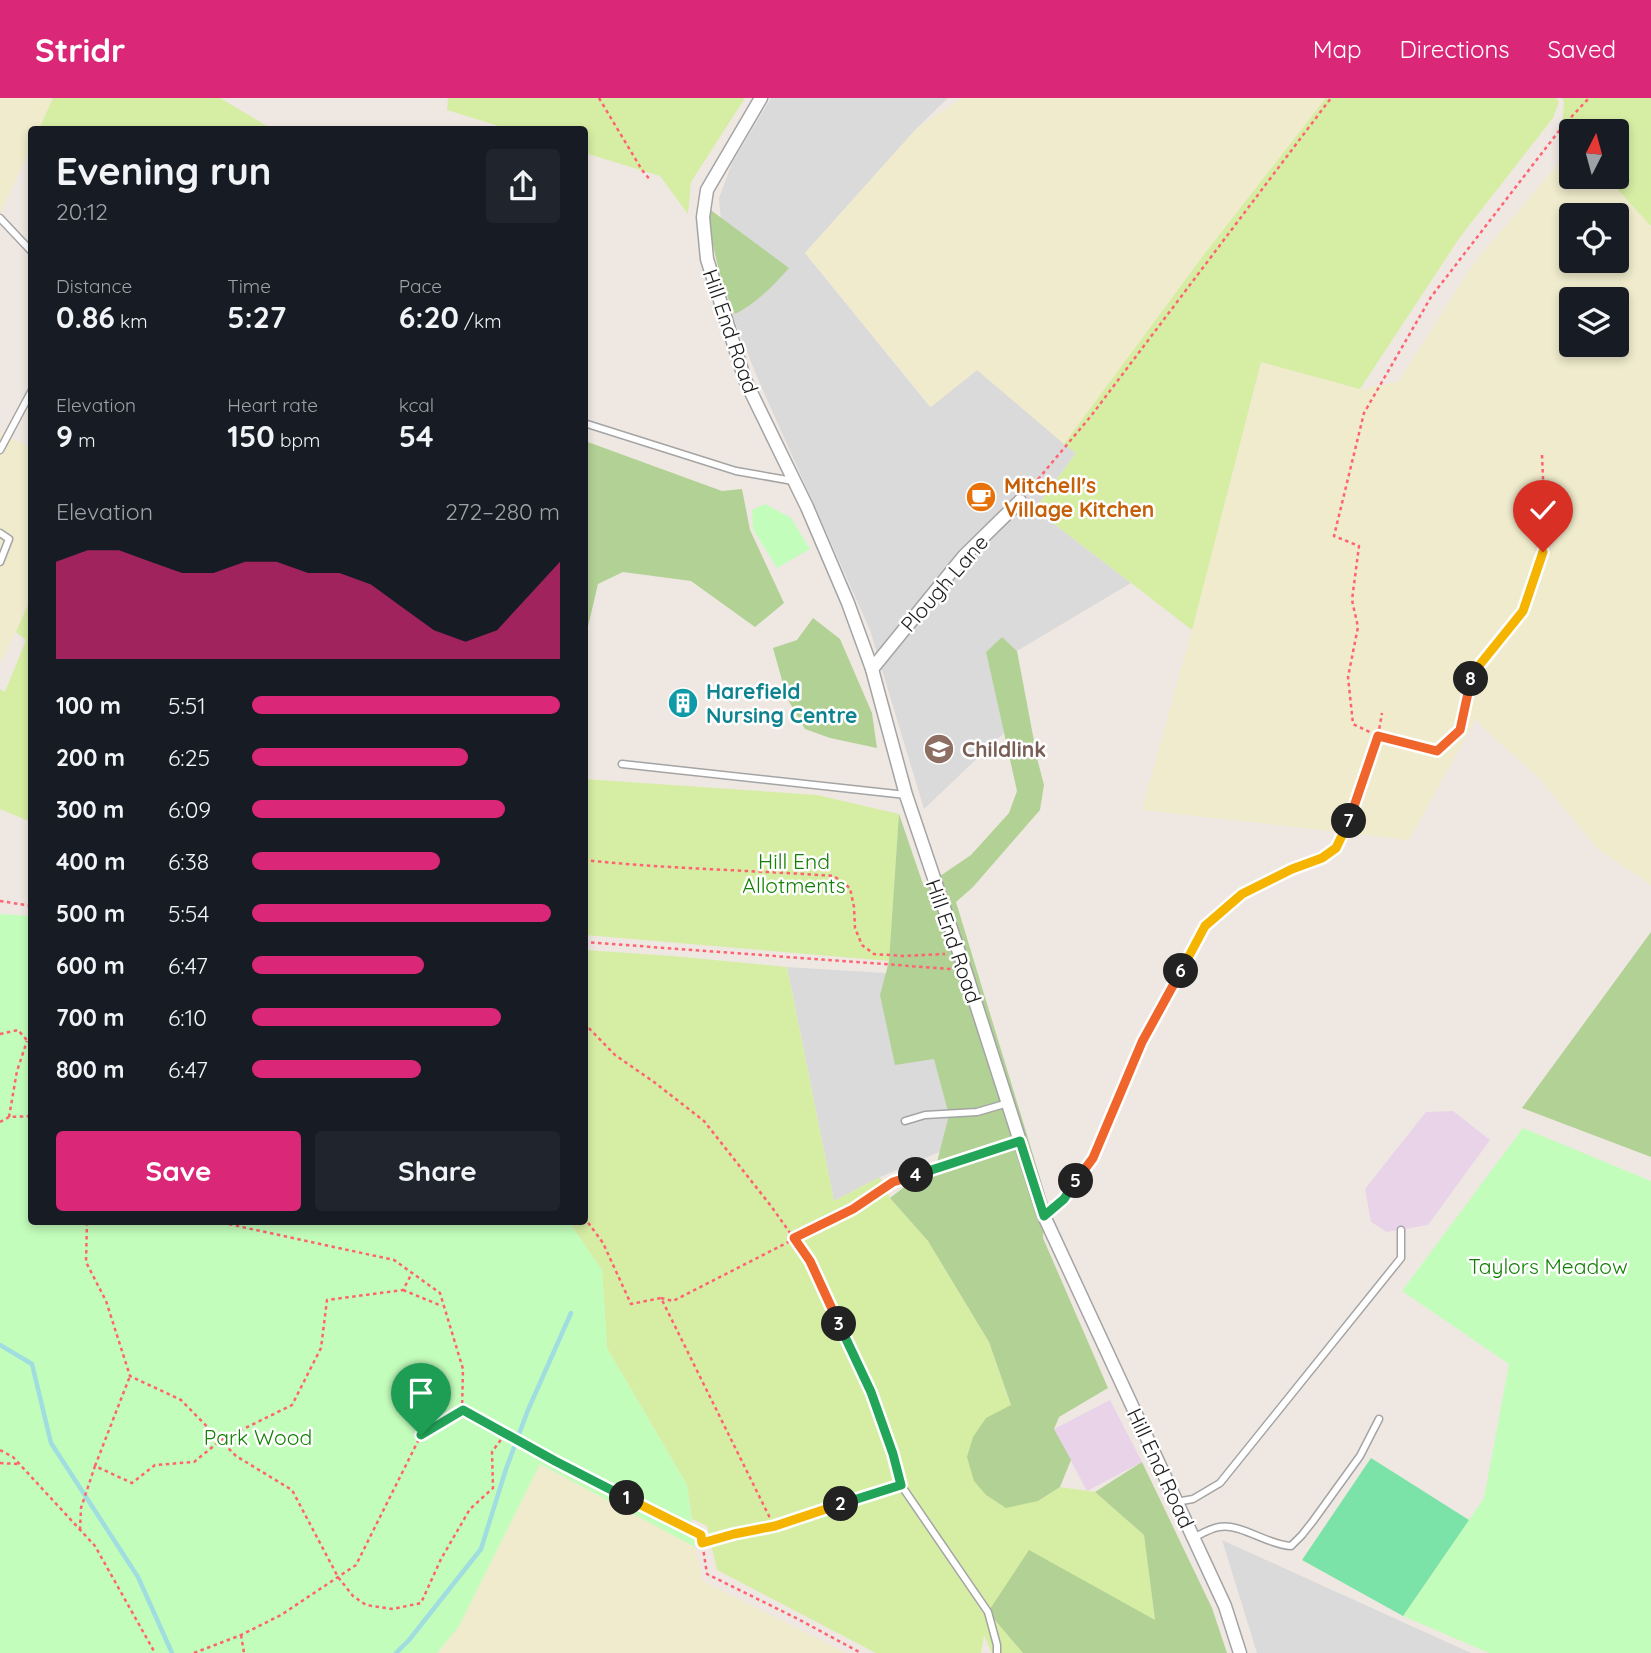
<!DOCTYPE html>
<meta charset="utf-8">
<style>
:root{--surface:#171b24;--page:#20242c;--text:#f1f3f6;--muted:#9ea1a6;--accent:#db2777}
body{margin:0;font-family:Quicksand,sans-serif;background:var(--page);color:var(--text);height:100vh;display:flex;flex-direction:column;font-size:26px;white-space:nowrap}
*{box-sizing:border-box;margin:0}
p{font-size:23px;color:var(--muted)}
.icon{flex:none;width:38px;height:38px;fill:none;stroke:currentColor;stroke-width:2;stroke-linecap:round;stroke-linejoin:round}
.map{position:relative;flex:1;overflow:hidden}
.sheet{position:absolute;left:28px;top:28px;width:560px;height:1099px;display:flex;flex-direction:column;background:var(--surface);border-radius:7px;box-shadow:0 4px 10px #0003}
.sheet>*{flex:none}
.needle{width:46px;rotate:6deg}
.fabs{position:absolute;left:1559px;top:21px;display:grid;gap:14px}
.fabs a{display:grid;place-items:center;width:70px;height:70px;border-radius:7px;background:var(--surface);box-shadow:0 4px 10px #0003;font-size:35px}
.pin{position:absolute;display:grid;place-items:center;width:60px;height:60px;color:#fff;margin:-72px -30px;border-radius:50% 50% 50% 0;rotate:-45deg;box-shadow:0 0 7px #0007}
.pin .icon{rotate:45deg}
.km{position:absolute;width:35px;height:35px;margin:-18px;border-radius:50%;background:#222;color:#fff;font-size:19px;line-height:35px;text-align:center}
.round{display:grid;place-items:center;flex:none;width:74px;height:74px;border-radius:7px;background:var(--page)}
.summary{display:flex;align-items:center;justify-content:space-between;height:119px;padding:0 28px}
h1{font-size:38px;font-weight:700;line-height:52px}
.stats{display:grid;grid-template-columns:repeat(3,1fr);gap:10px;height:119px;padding:7px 28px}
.stats div{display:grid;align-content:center}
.stats b{font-size:30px;font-weight:700}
.stats small{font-size:19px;font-weight:400}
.stats p{font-size:19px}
.chart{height:196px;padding:14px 28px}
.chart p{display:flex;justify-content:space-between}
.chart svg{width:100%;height:126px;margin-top:7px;fill:var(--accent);opacity:.7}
.cta{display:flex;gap:14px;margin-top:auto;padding:14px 28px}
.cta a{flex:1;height:80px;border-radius:7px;background:var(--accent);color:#fff;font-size:28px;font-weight:700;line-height:80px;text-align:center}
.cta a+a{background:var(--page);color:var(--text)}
ul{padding:0 28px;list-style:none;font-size:23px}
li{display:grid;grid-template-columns:112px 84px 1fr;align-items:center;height:52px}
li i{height:18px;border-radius:9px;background:var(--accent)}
header{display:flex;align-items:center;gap:42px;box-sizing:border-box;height:98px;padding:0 35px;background:var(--accent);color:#fff}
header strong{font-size:33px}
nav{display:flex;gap:38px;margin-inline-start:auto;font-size:24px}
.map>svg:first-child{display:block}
.residential{fill:#dbdada}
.industrial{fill:#e9d3e9}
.farmland{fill:#efebcc;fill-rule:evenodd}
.grass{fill:#d6eda4}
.forest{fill:#b2d194}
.park{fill:#c3fdbb}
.pitch{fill:#7be3a7}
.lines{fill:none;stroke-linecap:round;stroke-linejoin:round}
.stream{stroke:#9fdde0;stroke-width:4.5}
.service-casing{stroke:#a4a4a4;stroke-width:9}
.minor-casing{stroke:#a4a4a4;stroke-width:15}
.path{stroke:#ff6371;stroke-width:2.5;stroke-dasharray:3.5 3.5;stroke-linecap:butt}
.service{stroke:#fff;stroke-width:6}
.minor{stroke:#fff;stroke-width:12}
.split-1-casing{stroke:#fff;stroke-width:14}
.split-2-casing{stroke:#fff;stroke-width:14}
.split-3-casing{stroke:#fff;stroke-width:14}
.split-4-casing{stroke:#fff;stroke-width:14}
.split-5-casing{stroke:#fff;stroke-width:14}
.split-6-casing{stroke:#fff;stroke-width:14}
.split-7-casing{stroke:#fff;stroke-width:14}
.split-8-casing{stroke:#fff;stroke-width:14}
.split-9-casing{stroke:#fff;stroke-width:14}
.split-1{stroke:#22a559;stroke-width:9}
.split-2{stroke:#f5b400;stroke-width:9}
.split-3{stroke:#22a559;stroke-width:9}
.split-4{stroke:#f0652b;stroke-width:9}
.split-5{stroke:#22a559;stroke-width:9}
.split-6{stroke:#f0652b;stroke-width:9}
.split-7{stroke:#f5b400;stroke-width:9}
.split-8{stroke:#f0652b;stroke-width:9}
.split-9{stroke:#f5b400;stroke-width:9}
.labels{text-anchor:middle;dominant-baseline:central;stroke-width:5;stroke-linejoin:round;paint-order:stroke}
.street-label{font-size:21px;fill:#1d1d1d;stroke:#fff}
.food-label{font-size:21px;font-weight:bold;fill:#c56008;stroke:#fff;text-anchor:start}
.culture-label{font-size:21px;font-weight:bold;fill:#0d838f;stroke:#fff;text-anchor:start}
.education-label{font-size:21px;font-weight:bold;fill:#785e54;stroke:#fff;text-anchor:start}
.park-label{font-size:21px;fill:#128105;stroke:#fff}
</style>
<header>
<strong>Stridr</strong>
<nav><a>Map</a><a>Directions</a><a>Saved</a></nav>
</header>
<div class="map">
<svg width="1651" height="1555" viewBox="0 0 1651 1555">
<rect width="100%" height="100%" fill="#efe8e2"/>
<g class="residential">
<path d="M771 0H948L917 30 805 155 930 309 977 272 1076 355 1035 411 1131 485 1017 553 1002 539 986 554 1004 635 924 711 870 532 757 279 728 206 719 100 732 65Z"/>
<path d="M787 869 885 875 996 1030 878 1080 834 1103Z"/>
<path d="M1222 1442 1471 1555H1257Z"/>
</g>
<g class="industrial">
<path d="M1453 1013 1490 1042 1428 1127 1387 1134 1371 1124 1365 1091 1426 1014Z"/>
<path d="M1110 1302 1142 1364 1087 1393 1054 1331Z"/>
</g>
<g class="farmland">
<path d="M0 0H53L39 31 32 32 31 48 0 117Z"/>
<path d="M962 0H1326L1064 346 977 272 931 309 805 155 917 30Z"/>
<path d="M1571 51 1572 79H1606L1651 129V787L1598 751 1540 681 1488 634 1476 621 1409 742 1142 712 1192 532 1261 264 1360 291 1398 284 1474 165ZM1572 117H1617V163H1572ZM1572 201H1617V247H1572Z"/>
<path d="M0 335 32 350 31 502 0 566Z"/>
<path d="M539 1366 695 1449 703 1483 846 1555H437L459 1528Z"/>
</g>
<g class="grass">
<path d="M53 0H220L272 31H39Z"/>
<path d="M448 0H745L691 84 688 116 660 78 585 55 584 32 508 31 447 12Z"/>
<path d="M1326 0H1556L1559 4 1553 20 1460 139 1360 291 1261 264 1192 532 1035 411 1076 355 1064 346 1203 158Z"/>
<path d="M1562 0H1651V128L1606 79H1617V33H1572L1571 40 1562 29 1564 4Z"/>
<path d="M31 500V724L0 711V591L5 594 26 542 16 534Z"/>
<path d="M584 681 817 697 899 716 889 863 585 837Z"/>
<path d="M585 852 672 858 787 869 834 1103 880 1079 890 1100 928 1143 989 1244 1011 1308 986 1320 1038 1403 1060 1389 1095 1394 1144 1437 1155 1522 988 1514 1023 1555H992L984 1537 981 1555H876L717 1472 707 1428 692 1421 687 1387 607 1250 602 1172 569 1124H584Z"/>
</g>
<g class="forest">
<path d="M708 110 789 170C774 187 756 206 735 216 720 184 711 146 708 110Z"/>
<path d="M585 343 722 393 742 391 750 432 784 505 755 529 691 483 623 474 598 486 585 541Z"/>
<path d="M813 520 840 541 872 615 877 650 830 640 805 631 787 600 773 550 797 542Z"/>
<path d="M1002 539 1017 553 1038 664 1044 687 1040 712 973 789 956 804 1045 1096 1043 1140 1108 1290 1059 1319 1054 1331 1071 1362 1060 1389 1038 1403 1006 1410 986 1397 974 1383 967 1359 973 1339 986 1320 1011 1307 989 1244 928 1143 890 1100 937 1064 949 1017 934 961 895 967 880 897 889 863 899 716 924 789 971 757 1009 715 1017 693 986 554Z"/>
<path d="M1651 834V1059L1522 1010Z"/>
<path d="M1142 1364 1212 1510 1227 1555H1023L988 1514 1029 1452 1155 1522 1144 1437 1095 1394Z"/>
</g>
<g class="park">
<path d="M765 406 791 420 810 451 777 470 753 431 752 412Z"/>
<path d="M0 816 31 818 32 1124H569L602 1172 607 1250 687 1387 695 1449 540 1366 459 1528 437 1555H0Z"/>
<path d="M1523 1030 1651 1083V1555H1489L1403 1518 1484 1400 1509 1266 1402 1193Z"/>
</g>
<path class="pitch" d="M1371 1360 1469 1422 1403 1518 1302 1462Z"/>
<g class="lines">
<g class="stream">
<path d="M0 1247 32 1266 51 1345 138 1479 172 1555"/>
<path d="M396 1555 409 1542 481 1451 506 1371 528 1312 571 1215"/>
</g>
<g class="service-casing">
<g id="service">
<path d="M0 120 32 154"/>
<path d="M584 325 736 373 793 383"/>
<path d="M0 352 32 292"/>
<path d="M0 435 9 441 0 464"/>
<path d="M622 666 906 697"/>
<path d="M905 1023 925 1017 977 1014 1008 1005"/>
<path d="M1176 1404 1193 1401 1220 1385 1401 1160V1132"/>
<path d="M775 1428 901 1387 988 1514 997 1547V1555"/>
<path d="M1193 1440C1201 1436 1211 1430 1219 1429 1241 1425 1267 1447 1291 1448L1302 1437 1313 1423 1360 1358 1379 1321"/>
</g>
</g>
<g class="minor-casing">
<g id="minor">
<path d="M761 0 707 92 703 119 707 161 745 282 807 409 848 505 872 571 906 697 965 872 1044 1118 1225 1508 1240 1555"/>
<path d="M872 571 964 458 1020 403"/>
</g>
</g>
<g class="path">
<path d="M599 0 642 72 651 83"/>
<path d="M1542 357 1544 404 1543 454 1523 513 1473 575 1460 632 1437 653 1378 638 1353 626 1348 579 1358 529 1352 502 1359 448 1334 438 1364 315 1431 199 1562 29 1589 0"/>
<path d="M1029 392 1091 318 1331 0"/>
<path d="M584 762C667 771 751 772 834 778L850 790 854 809 855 830 862 847 874 856 903 858 945 856"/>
<path d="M0 803 32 808"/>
<path d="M584 844 951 871"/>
<path d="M584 925 615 957 654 984 704 1023 771 1108 810 1163 871 1294 893 1356 898 1378"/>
<path d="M0 936 18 932 32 948"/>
<path d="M9 1019 17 973 27 943"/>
<path d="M0 1024 9 1019 32 1018"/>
<path d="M1054 1109 1064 1101 1093 1060 1142 944 1205 829 1242 796 1292 771 1322 760 1336 750 1347 730 1378 638 1382 615"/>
<path d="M584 1119 603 1145 631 1206 661 1200 770 1420"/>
<path d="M87 1124 86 1164 106 1203 130 1278 181 1302 236 1358 292 1392 338 1479 353 1498 366 1507 393 1511 421 1505 441 1461 470 1411 493 1390 492 1354 505 1336"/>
<path d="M403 1192 442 1208"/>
<path d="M661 1200 673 1203 853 1111 893 1084 1006 1048"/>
<path d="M462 1312 555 1363 701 1437 707 1476 798 1521 861 1555"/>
<path d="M0 1352 13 1359 95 1448 155 1555"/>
<path d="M0 1365 18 1366"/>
<path d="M95 1368 130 1278"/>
<path d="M80 1432 81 1410 95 1368 132 1385 155 1367 194 1364 221 1342 292 1307 321 1250 327 1202 403 1192 412 1175"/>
<path d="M702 1445 763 1430"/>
<path d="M241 1537 244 1555"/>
<path d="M194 1555 241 1537 281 1517 356 1467 421 1337 462 1312 463 1271 440 1195 394 1162 219 1124"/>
</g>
<use href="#service" class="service"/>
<use href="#minor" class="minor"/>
</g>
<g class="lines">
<g class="split-1-casing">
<path id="split-1" d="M421 1337 463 1312 555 1363 627 1400"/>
</g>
<g class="split-2-casing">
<path id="split-2" d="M627 1400 701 1437 702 1445 734 1436 775 1428 841 1406"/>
</g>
<g class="split-3-casing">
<path id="split-3" d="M839 1226 871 1294 893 1356 901 1387 841 1406"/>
</g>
<g class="split-4-casing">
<path id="split-4" d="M839 1226 810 1163 794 1140 853 1111 893 1084 916 1077"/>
</g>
<g class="split-5-casing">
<path id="split-5" d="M916 1077 1020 1043 1044 1118 1064 1101 1076 1083"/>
</g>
<g class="split-6-casing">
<path id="split-6" d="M1076 1083 1093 1060 1142 944 1181 873"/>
</g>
<g class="split-7-casing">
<path id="split-7" d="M1181 873 1205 828 1242 796 1292 771 1322 760 1336 750 1349 723"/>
</g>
<g class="split-8-casing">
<path id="split-8" d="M1349 723 1378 638 1437 653 1460 632 1471 581"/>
</g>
<g class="split-9-casing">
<path id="split-9" d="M1471 581 1473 575 1523 513 1543 454"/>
</g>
<use href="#split-1" class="split-1"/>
<use href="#split-2" class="split-2"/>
<use href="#split-3" class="split-3"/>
<use href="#split-4" class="split-4"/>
<use href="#split-5" class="split-5"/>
<use href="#split-6" class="split-6"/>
<use href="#split-7" class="split-7"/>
<use href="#split-8" class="split-8"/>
<use href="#split-9" class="split-9"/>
</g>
<defs>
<g id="cafe-disc" transform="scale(1.575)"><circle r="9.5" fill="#e8710a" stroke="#fff"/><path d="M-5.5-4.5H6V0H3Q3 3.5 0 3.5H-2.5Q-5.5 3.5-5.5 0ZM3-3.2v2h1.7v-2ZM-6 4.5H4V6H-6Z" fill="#fff"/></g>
<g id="building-disc" transform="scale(1.575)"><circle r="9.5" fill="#0f9aa8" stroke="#fff"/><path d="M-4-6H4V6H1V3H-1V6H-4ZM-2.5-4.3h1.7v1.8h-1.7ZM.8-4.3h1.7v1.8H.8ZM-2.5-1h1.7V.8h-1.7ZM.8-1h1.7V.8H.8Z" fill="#fff"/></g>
<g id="school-disc" transform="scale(1.575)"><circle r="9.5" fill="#8d6e63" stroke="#fff"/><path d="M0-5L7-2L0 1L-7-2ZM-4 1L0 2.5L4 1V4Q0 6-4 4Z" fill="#fff"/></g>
</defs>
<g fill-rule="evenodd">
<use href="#cafe-disc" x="981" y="399"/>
<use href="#building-disc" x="683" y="605"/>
<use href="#school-disc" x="939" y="651"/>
</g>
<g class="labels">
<g class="street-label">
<text transform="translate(731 233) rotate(71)">Hill End Road</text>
<text transform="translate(944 485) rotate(-49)">Plough Lane</text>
<text transform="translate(954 843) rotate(71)">Hill End Road</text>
<text transform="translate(1161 1370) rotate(65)">Hill End Road</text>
</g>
<g class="food-label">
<text x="1004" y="387">Mitchell's<tspan x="1004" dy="24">Village Kitchen</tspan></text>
</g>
<g class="culture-label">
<text x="706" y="593">Harefield<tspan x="706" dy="24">Nursing Centre</tspan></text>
</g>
<g class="education-label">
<text x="962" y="651">Childlink</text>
</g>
<g class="park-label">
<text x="794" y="763">Hill End<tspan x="794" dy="24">Allotments</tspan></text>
<text x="1548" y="1168">Taylors Meadow</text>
<text x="258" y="1339">Park Wood</text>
</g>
</g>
</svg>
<div class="fabs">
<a><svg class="needle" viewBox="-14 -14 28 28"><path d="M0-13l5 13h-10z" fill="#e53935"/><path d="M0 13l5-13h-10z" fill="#9ea1a6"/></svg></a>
<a><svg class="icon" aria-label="locate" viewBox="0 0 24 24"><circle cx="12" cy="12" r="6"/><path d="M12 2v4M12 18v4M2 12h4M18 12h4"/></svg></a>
<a><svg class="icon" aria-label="layers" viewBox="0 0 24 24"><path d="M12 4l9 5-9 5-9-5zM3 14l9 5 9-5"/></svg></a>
</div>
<div class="pin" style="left:421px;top:1337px;background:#1e9e55"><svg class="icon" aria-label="arrive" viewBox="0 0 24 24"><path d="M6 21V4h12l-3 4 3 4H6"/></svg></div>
<div class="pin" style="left:1543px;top:454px;background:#d93025"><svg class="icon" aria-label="check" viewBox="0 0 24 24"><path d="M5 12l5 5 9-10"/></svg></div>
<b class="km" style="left:627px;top:1400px">1</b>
<b class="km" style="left:841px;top:1406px">2</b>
<b class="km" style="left:839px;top:1226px">3</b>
<b class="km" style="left:916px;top:1077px">4</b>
<b class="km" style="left:1076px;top:1083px">5</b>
<b class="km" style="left:1181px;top:873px">6</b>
<b class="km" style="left:1349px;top:723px">7</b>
<b class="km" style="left:1471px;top:581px">8</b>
<section class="sheet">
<div class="summary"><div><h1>Evening run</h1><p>20:12</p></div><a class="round"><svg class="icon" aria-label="share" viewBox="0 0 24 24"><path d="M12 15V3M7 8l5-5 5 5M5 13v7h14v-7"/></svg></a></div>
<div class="stats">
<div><p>Distance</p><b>0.86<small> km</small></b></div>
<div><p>Time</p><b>5:27</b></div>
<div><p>Pace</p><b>6:20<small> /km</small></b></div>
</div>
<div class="stats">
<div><p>Elevation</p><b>9<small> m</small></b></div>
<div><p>Heart rate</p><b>150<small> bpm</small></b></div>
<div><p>kcal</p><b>54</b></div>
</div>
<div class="chart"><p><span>Elevation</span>272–280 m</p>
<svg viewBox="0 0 160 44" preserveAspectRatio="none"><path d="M0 44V10L10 6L20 6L30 10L40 14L50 14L60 10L70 10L80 14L90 14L100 18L110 26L120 34L130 38L140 34L150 22L160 10V44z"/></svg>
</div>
<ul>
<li><b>100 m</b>5:51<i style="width:100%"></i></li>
<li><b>200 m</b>6:25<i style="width:70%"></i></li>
<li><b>300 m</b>6:09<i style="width:82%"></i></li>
<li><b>400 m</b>6:38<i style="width:61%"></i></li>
<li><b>500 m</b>5:54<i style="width:97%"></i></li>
<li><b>600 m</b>6:47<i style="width:56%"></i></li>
<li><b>700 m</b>6:10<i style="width:81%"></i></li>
<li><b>800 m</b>6:47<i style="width:55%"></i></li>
</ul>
<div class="cta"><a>Save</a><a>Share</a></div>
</section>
</div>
